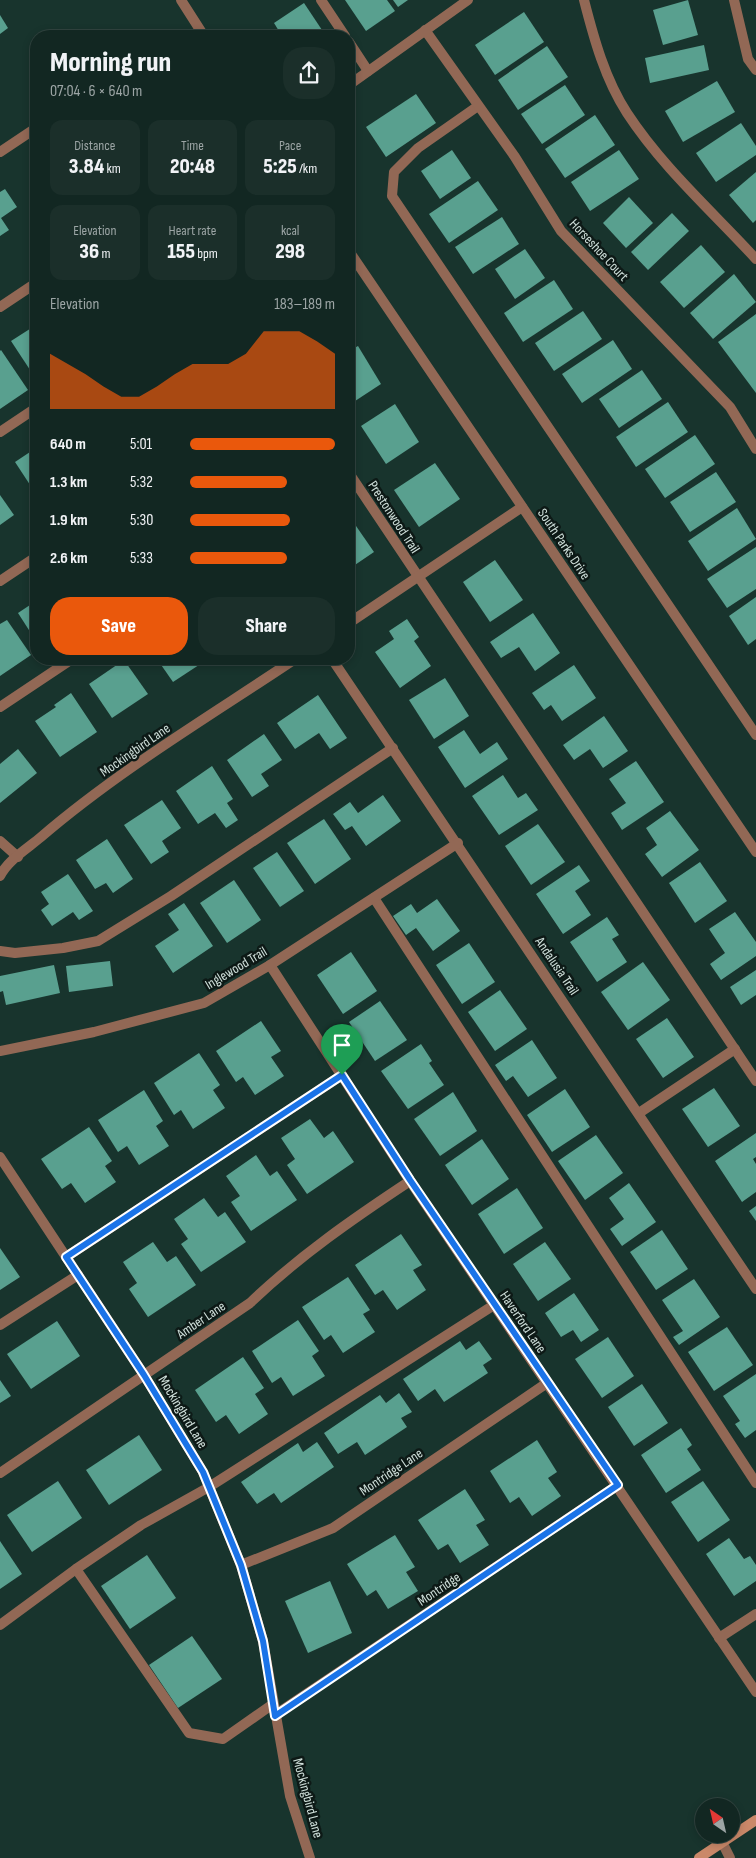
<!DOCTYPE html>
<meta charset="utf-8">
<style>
:root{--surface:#122722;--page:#1b2f2a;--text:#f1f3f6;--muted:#9ca5a5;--line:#314440;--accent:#ea580c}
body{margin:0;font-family:"Sofia Sans Condensed",sans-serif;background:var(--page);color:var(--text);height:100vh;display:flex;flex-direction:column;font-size:19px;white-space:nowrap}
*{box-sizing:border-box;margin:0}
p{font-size:16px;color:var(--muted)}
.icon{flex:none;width:28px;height:28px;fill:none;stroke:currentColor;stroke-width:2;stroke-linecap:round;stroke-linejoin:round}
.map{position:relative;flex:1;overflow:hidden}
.drawer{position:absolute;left:30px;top:30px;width:325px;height:635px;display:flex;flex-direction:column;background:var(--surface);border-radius:20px;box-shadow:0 2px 8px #0003,0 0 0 1px var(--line)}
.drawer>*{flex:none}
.needle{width:32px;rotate:326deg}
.tools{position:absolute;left:695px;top:1798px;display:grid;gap:10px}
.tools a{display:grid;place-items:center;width:45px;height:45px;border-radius:50%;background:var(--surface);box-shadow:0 2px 8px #0003,0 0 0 1px var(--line);font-size:25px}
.pin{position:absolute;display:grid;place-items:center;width:42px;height:42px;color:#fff;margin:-51px -21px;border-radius:50% 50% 50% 0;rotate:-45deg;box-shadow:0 0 5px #0007}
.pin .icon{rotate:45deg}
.round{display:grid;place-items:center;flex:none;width:52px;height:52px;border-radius:20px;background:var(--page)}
.overview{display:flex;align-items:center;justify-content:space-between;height:85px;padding:0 20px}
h1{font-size:28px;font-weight:800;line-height:38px}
.metrics{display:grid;grid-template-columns:repeat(3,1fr);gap:8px;height:85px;padding:5px 20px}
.metrics div{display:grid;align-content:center;border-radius:12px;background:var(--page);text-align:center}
.metrics b{font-size:21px;font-weight:800}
.metrics small{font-size:14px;font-weight:400}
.metrics p{font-size:14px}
.chart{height:140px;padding:10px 20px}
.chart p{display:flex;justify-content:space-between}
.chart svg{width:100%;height:90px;margin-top:5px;fill:var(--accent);opacity:.7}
.action{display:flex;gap:10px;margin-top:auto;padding:10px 20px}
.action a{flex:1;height:58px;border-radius:20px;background:var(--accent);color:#fff;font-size:20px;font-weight:800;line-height:58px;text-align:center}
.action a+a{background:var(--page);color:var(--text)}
ul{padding:0 20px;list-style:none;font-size:16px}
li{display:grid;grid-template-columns:80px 60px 1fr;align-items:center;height:38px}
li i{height:12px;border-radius:6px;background:var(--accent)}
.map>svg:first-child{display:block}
.building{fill:#59a08f}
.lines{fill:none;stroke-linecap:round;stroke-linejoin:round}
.service{stroke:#926855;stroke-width:10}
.minor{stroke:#926855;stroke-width:10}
.tertiary{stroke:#926855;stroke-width:10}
.secondary{stroke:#ca8869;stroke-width:10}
.route-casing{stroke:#fff;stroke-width:10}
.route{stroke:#1a73e8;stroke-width:6}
.labels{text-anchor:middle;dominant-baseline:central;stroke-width:5;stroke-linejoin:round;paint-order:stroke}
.street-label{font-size:14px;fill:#d0e0db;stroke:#0d1916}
</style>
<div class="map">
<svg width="756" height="1858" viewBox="0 0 756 1858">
<rect width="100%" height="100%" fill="#18342d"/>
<g class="building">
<path d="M345 0H387L395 11 366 31Z"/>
<path d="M393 0H408L398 7Z"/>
<path d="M688 0 698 35 663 45 653 10Z"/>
<path d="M304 3 326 36H282L274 23Z"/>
<path d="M524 12 544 42 495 75 475 45Z"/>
<path d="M0 15 8 28 0 34Z"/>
<path d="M704 45 709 70 650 83 645 58Z"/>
<path d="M547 46 568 77 518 110 498 80Z"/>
<path d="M717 81 735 112 683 142 665 111Z"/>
<path d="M565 85 585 115 542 144 521 114Z"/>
<path d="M416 94 436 123 386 157 366 127Z"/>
<path d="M595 115 615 145 565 178 545 149Z"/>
<path d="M741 123 756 146V155L716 182 696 153Z"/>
<path d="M452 150 471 178 440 199 421 171Z"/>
<path d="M619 150 639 179 590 211 571 182Z"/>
<path d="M756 172V220L753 223 729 195Z"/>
<path d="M478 181 498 210 449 243 429 214Z"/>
<path d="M5 189 17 207 1 218 9 230 0 236V192Z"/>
<path d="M629 197 653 223 626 248 603 223Z"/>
<path d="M672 213 689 231 648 270 631 252Z"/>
<path d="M502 217 519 244 473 274 455 247Z"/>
<path d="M701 245 725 272 684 308 660 282Z"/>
<path d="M525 249 545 278 515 299 495 269Z"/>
<path d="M734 274 756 302 713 339 690 313Z"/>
<path d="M554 280 573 309 523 342 504 313Z"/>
<path d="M583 311 602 339 554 371 535 343Z"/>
<path d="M756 314V393L718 342Z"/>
<path d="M36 325V379L11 341Z"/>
<path d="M613 340 632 369 582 403 562 374Z"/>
<path d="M358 346 381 384 349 405V351Z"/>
<path d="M1 350 28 390 0 409V351Z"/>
<path d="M642 370 662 399 619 428 599 399Z"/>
<path d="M668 402 688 432 636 467 616 437Z"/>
<path d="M395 404 419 442 386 464 361 426Z"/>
<path d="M695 435 715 464 665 498 645 469Z"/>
<path d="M36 448V494L15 462Z"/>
<path d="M435 463 460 499 419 527 394 490Z"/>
<path d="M716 472 736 502 690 532 670 502Z"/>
<path d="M0 495 14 515 0 525Z"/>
<path d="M737 508 756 539 708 571 688 541Z"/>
<path d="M354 523 374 552 349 569V527Z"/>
<path d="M756 547V589L727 608 707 579Z"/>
<path d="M495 560 523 600 490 622 463 582Z"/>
<path d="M756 597V639L748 645 729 616Z"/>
<path d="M36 601V641L18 613Z"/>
<path d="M533 613 560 653 535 671 519 647 501 658 490 642Z"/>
<path d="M407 619 419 637 414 641 431 666 400 688 375 652 394 639 389 631Z"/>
<path d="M7 620 31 655 0 676V624Z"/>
<path d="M157 659H204L205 661 173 682Z"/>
<path d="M124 660 148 694 112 718 89 684Z"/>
<path d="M574 665 596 698 562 721 551 705 544 710 532 693Z"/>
<path d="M445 678 469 716 434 739 409 700Z"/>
<path d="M71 693 97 732 60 757 35 721 56 707 54 705Z"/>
<path d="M318 695 347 738 330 749 319 733 295 749 277 723Z"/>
<path d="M604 716 628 751 603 768 590 749 574 760 563 745Z"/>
<path d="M464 730 480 754 497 742 508 759 465 788 438 747Z"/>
<path d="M264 734 282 760 261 774 269 786 252 797 227 760Z"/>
<path d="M18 749 37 773 0 803V764Z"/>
<path d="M636 761 664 802 622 830 611 813 626 803 609 779Z"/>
<path d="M212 766 233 799 227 803 238 820 226 828 215 813 198 824 176 791Z"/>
<path d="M503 775 518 798 526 793 538 810 499 835 472 796Z"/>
<path d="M383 795 401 821 366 846 352 826 345 830 333 814 350 802 358 813Z"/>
<path d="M162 800 181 828 162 841 169 852 151 864 124 825Z"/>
<path d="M670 811 699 850 662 877 645 854 657 845 646 828Z"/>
<path d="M324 819 351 859 315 884 287 843Z"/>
<path d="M538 824 565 862 531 885 505 846Z"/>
<path d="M107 839 133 879 113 893 106 883 95 889 76 860Z"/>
<path d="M277 852 304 891 280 907 253 868Z"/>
<path d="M700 862 727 901 695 923 669 883Z"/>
<path d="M579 865 590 881 575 891 591 915 563 934 536 894Z"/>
<path d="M68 874 93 911 79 920 73 912 52 926 41 910 49 904 41 892Z"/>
<path d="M234 880 261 920 227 943 200 903Z"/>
<path d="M437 899 460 931 433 951 416 928 406 935 393 916 411 904 417 913Z"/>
<path d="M184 903 213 946 173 973 155 946 179 930 168 914Z"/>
<path d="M735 912 756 942V956L721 980 710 964 725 953 709 929Z"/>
<path d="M607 917 619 935 612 939 627 962 597 982 570 942Z"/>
<path d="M469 943 495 982 462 1004 436 965Z"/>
<path d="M351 952 377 991 343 1014 317 975Z"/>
<path d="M110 961 113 986 69 992 66 966Z"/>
<path d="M643 962 670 1000 628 1030 601 992Z"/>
<path d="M54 965 60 993 6 1005 3 991 0 992V976Z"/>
<path d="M756 970V995L741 1005 730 987Z"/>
<path d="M500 990 527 1029 495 1051 468 1012Z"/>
<path d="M380 1001 407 1040 375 1061 349 1022Z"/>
<path d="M667 1018 694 1057 663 1078 636 1039Z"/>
<path d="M261 1021 281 1051 271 1057 284 1076 255 1095 243 1077 236 1082 216 1051Z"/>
<path d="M532 1040 557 1078 528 1097 513 1076 506 1081 495 1065Z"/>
<path d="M421 1044 432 1061 429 1063 444 1085 408 1109 381 1071Z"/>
<path d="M199 1053 220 1085 213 1090 225 1108 193 1129 181 1110 174 1115 154 1083Z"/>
<path d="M714 1088 740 1126 708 1147 682 1109Z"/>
<path d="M565 1089 590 1127 552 1152 527 1115Z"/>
<path d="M144 1090 163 1121 156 1126 169 1146 139 1165 127 1146 118 1152 98 1120Z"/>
<path d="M453 1092 477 1131 440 1156 414 1119Z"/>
<path d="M310 1119 324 1138 333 1131 354 1162 307 1194 287 1165 295 1159 281 1138Z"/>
<path d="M89 1127 112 1161 105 1166 116 1182 85 1203 71 1183 62 1189 41 1159Z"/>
<path d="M756 1133V1157L753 1159 756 1164V1192L742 1202 715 1161Z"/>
<path d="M596 1135 623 1173 585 1200 558 1161Z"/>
<path d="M482 1139 509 1179 472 1205 445 1165Z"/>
<path d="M256 1155 270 1176 277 1171 297 1200 251 1231 231 1202 240 1196 226 1176Z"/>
<path d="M629 1183 656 1222 622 1246 610 1229 624 1219 609 1198Z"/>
<path d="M517 1188 543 1228 504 1254 478 1214Z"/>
<path d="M204 1198 218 1217 225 1212 246 1242 201 1272 181 1244 188 1239 174 1219Z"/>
<path d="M756 1206V1221L749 1211Z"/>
<path d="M662 1230 688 1269 656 1290 630 1252Z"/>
<path d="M401 1234 422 1265 413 1270 426 1290 397 1310 383 1290 375 1295 355 1265Z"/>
<path d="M153 1242 167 1262 176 1256 196 1285 148 1317 129 1289 137 1283 123 1262Z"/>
<path d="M545 1242 571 1279 538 1301 513 1264Z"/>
<path d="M0 1248 20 1277 0 1290Z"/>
<path d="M348 1277 370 1310 363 1314 375 1332 343 1353 331 1335 324 1340 302 1307Z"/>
<path d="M694 1279 720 1317 679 1345 673 1337 683 1331 662 1300Z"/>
<path d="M574 1293 599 1330 581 1342 573 1330 561 1337 545 1313Z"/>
<path d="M298 1320 319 1351 312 1356 325 1376 293 1396 281 1377 272 1383 252 1351Z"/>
<path d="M57 1321 80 1356 31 1389 7 1354Z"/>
<path d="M727 1327 753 1365 714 1391 688 1352Z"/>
<path d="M608 1337 634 1376 602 1398 575 1359Z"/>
<path d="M460 1341 466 1350 479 1341 492 1359 483 1365 488 1373 444 1402 435 1389 418 1401 403 1379Z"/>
<path d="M243 1357 264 1388 255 1394 268 1414 239 1434 226 1415 216 1422 195 1390Z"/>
<path d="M756 1374V1430L745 1438 735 1424 740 1421 723 1396Z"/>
<path d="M0 1380 11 1396 0 1403Z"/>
<path d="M642 1384 668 1423 634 1446 608 1407Z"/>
<path d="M399 1393 412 1412 401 1418 407 1427 365 1455 357 1442 338 1454 324 1433 380 1395 386 1403Z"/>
<path d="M681 1428 692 1445 687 1449 701 1470 666 1493 641 1455Z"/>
<path d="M139 1435 162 1470 109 1505 86 1470Z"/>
<path d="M537 1440 557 1472 548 1478 561 1496 532 1516 519 1497 510 1503 490 1471Z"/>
<path d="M317 1442 334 1467 281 1503 274 1493 257 1504 241 1482 298 1443 303 1452Z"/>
<path d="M58 1481 82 1518 32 1552 7 1515Z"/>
<path d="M703 1481 730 1520 698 1542 671 1502Z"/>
<path d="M465 1489 485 1520 476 1525 489 1545 460 1563 448 1544 438 1550 418 1520Z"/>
<path d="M395 1535 415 1567 406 1572 418 1591 388 1609 376 1590 367 1596 347 1564Z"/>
<path d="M729 1538 744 1559 750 1556 756 1565V1581L734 1596 706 1554Z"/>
<path d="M0 1541 22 1574 0 1589Z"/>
<path d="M147 1555 176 1598 130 1629 101 1586Z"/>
<path d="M330 1581 352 1633 308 1653 285 1601Z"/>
<path d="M192 1636 222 1679 178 1708 149 1665Z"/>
</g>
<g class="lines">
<g class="service">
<path d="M321 0 345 36"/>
<path d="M584 0C594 39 605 79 627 113 663 168 712 211 756 259"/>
<path d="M349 42 368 71"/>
<path d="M478 106 418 148 394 172 392 196 756 735"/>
<path d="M0 152 36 128"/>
<path d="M0 432 36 408"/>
<path d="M349 473 756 1081"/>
<path d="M0 707 72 659"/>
<path d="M374 898 756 1483"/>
<path d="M0 951 15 953 63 948 98 941 171 896 393 748"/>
<path d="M639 1113 735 1049"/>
<path d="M66 1257 342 1075"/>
<path d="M0 1325 78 1275"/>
<path d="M76 1569 189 1733 223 1739 273 1704"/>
<path d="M0 1625 76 1569 141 1525 209 1487 494 1305"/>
<path d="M722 1842 730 1858"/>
</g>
<g class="minor">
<path d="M734 0 748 59 756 70"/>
<path d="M425 30 515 157 561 231 730 407 756 449"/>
<path d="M349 85 468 0"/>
<path d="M0 307 36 283"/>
<path d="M0 581 36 557"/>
<path d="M332 659 756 1289"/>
<path d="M0 841 18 857"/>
<path d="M270 965 410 1181 756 1692"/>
<path d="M0 1051 94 1032 204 1003 270 965 458 843"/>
<path d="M0 1473 250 1303C299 1256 354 1218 410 1181"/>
<path d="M241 1565 333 1528 547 1383"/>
<path d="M719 1638 756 1614"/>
<path d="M275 1715 618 1485"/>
</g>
<g class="tertiary">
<path d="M181 0 204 36"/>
<path d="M349 251 756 852"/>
<path d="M349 623 522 507"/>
<path d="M0 876C8 860 28 848 41 837 119 770 210 716 295 659"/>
<path d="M0 1157 144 1375 203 1472 241 1565 263 1641 290 1796 310 1858"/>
</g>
<path class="secondary" d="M699 1858 756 1820"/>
</g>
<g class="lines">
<g class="route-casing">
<path id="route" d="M342 1075 410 1180 618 1485 275 1716 263 1641 241 1565 203 1472 144 1375 66 1257Z"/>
</g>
<use href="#route" class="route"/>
</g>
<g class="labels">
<g class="street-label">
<text transform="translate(599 250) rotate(47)">Horseshoe Court</text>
<text transform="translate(394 517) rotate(57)">Prestonwood Trail</text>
<text transform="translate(564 544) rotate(56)">South Parks Drive</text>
<text transform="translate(135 750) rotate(-35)">Mockingbird Lane</text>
<text transform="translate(557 966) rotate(56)">Andalusia Trail</text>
<text transform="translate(236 968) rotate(-31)">Inglewood Trail</text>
<text transform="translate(201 1320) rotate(-34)">Amber Lane</text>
<text transform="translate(523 1322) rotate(56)">Haverford Lane</text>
<text transform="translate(183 1412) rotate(59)">Mockingbird Lane</text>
<text transform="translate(391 1472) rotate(-34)">Montridge Lane</text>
<text transform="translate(439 1589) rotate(-34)">Montridge</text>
<text transform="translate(308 1798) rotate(75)">Mockingbird Lane</text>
</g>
</g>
</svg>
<div class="tools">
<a><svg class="needle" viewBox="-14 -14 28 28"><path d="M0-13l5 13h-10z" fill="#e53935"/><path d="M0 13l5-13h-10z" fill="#9ca5a5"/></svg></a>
</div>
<div class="pin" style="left:342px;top:1075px;background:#1e9e55"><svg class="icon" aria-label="arrive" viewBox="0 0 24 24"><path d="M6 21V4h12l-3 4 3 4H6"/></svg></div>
<section class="drawer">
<div class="overview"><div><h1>Morning run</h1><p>07:04 · 6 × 640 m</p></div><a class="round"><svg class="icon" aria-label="share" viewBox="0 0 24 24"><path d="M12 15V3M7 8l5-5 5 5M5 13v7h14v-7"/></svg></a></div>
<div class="metrics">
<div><p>Distance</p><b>3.84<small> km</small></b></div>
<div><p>Time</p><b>20:48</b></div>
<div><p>Pace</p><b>5:25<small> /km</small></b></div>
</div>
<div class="metrics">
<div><p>Elevation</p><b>36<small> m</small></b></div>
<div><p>Heart rate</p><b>155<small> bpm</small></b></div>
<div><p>kcal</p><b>298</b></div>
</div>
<div class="chart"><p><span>Elevation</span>183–189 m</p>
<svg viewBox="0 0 160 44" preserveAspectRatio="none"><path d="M0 44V17L10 22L20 27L30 33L40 38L50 38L60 33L70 27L80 22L90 22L100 22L110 17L120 6L130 6L140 6L150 11L160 17V44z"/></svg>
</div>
<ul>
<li><b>640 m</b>5:01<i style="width:100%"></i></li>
<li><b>1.3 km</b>5:32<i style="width:67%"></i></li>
<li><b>1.9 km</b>5:30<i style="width:69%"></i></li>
<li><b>2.6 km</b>5:33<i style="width:67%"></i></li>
</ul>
<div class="action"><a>Save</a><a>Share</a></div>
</section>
</div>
